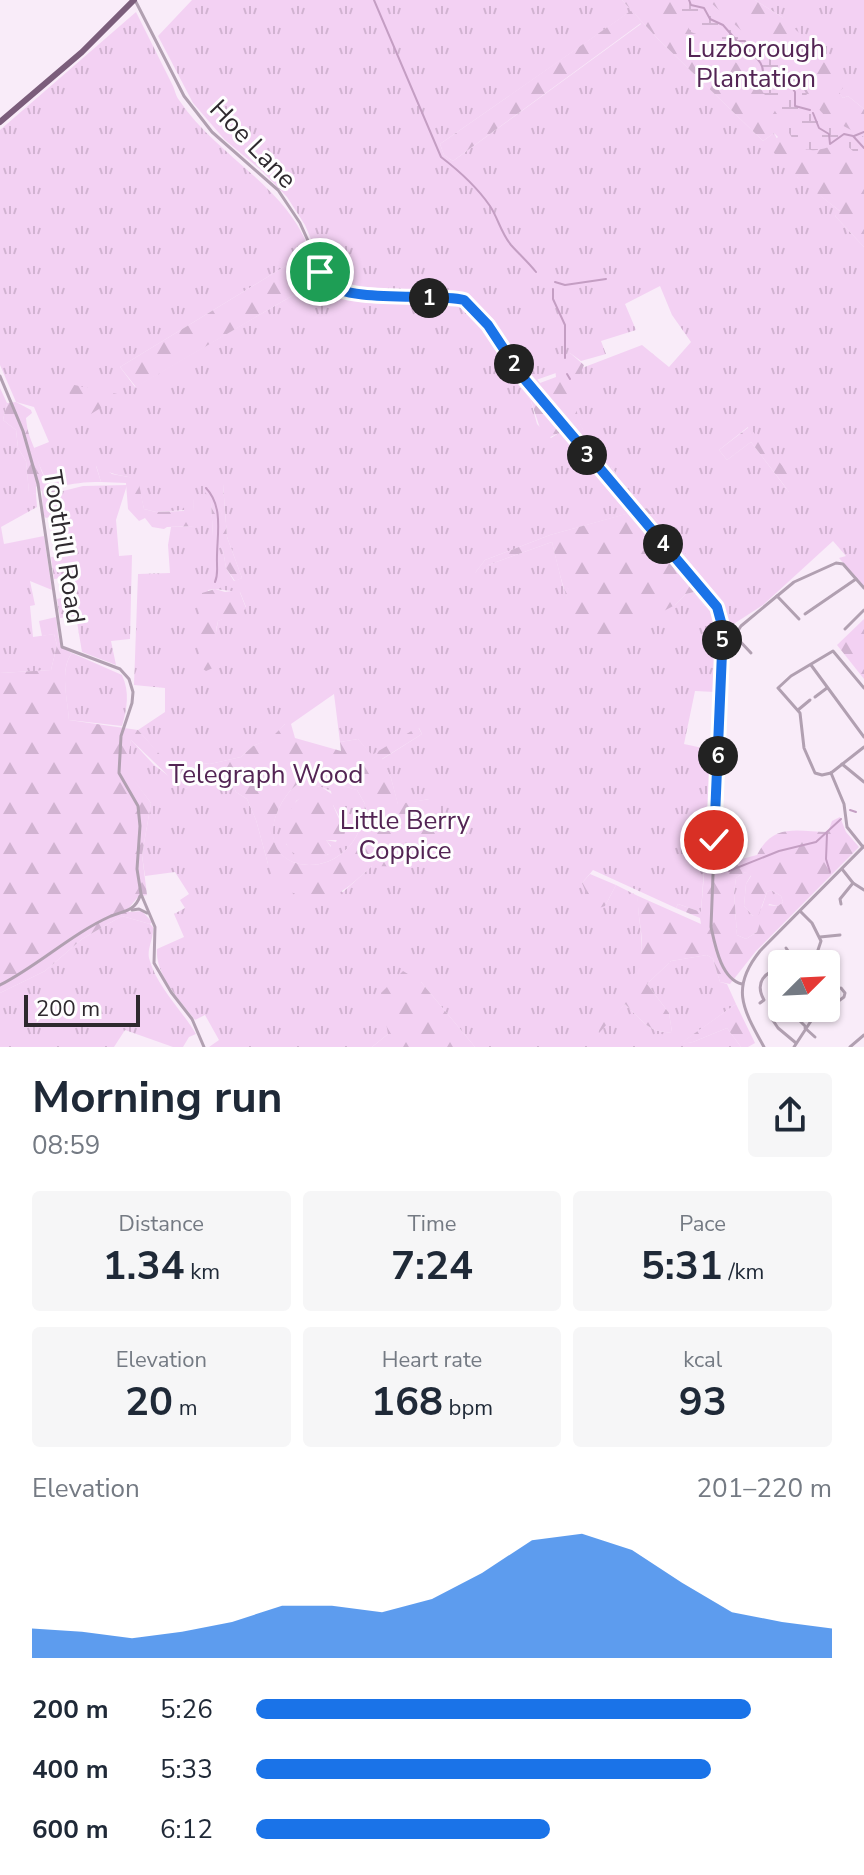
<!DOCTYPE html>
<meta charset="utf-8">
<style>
:root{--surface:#fff;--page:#f6f6f7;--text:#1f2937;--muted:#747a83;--accent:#1a73e8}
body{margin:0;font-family:"Nunito Sans",sans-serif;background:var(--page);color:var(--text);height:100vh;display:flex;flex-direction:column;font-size:30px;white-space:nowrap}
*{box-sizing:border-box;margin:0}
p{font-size:26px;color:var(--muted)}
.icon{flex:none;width:44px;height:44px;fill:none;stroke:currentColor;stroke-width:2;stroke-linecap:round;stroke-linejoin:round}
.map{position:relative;height:1047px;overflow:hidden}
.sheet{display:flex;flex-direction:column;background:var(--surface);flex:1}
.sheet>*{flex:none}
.needle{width:52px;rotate:66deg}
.buttons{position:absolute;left:768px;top:950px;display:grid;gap:16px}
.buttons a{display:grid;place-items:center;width:72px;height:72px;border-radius:8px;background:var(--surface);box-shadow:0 2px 6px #0004;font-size:40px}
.scale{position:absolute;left:24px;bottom:20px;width:116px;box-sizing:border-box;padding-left:8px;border:4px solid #2e292e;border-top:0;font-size:22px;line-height:28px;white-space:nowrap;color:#2e292e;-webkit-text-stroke:6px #fefefe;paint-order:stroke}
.pin{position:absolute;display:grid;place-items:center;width:68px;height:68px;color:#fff;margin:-34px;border:4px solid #fff;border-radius:50%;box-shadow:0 2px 8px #0007}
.km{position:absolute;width:40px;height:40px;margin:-20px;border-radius:50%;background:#222;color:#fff;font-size:22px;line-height:40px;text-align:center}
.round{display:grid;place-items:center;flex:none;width:84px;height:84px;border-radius:8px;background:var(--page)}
.summary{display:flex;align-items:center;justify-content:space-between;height:136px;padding:0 32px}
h1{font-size:44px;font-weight:700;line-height:60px}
.figures{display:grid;grid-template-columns:repeat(3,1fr);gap:12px;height:136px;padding:8px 32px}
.figures div{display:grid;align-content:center;border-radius:8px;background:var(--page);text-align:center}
.figures b{font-size:40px;font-weight:700}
.figures small{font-size:22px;font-weight:400}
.figures p{font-size:22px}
.chart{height:224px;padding:16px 32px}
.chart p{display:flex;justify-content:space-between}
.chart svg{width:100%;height:144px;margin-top:8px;fill:var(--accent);opacity:.7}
ul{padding:0 32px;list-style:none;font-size:26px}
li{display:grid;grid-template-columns:128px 96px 1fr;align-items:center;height:60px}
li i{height:20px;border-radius:10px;background:var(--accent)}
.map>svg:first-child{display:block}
.grass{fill:url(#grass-tufts);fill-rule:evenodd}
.forest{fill:url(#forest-firs);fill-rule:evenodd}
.wetland{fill:url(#wetland-marsh)}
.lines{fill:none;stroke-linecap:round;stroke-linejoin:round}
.stream{stroke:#c49ec3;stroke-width:2}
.street{stroke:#b1a0b1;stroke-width:3}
.primary{stroke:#7b5d7b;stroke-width:6}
.route-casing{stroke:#fff;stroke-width:16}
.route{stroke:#1a73e8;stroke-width:10}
.labels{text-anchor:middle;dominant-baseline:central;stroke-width:6;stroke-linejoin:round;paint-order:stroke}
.park-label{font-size:26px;fill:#532454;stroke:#fefefe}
.street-label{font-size:26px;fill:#2e292e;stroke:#fefefe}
</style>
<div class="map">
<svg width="864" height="1047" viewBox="0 0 864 1047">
<defs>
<pattern id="grass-tufts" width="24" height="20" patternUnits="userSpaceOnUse" patternTransform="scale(2)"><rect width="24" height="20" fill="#f3d1f3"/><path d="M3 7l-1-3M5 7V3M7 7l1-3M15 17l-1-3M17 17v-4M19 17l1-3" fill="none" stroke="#d1b3d1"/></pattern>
<pattern id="forest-firs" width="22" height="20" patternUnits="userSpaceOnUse" patternTransform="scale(2)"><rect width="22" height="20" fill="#f3d1f3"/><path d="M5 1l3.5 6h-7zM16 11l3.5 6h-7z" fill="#d1b3d1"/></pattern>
<pattern id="wetland-marsh" width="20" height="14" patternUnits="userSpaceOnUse" patternTransform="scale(2)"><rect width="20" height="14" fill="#f3d1f3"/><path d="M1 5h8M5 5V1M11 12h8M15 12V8" fill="none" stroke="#d1b3d1"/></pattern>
</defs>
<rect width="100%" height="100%" fill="#f9ecf9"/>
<g class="grass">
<path d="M192 0H622L657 38 763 141 774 133 797 177 841 212 835 216 864 247V587L839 558 846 556 833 541 763 605 729 627 726 612 717 600 721 597 647 508 641 510 615 478 617 475 613 469C585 439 563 411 582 368L642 345 669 367 691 342 672 315 660 286 625 304 636 330 601 341 606 354 581 361 570 353 556 368V373L536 380 493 319 459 289 458 294 445 295 362 288 334 282 322 265 305 225 287 197 262 171 225 140 193 103 158 36ZM631 11 641 24 453 161 444 155 440 144ZM748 427 789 492 751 442 727 460 719 450Z"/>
<path d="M755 0H864V109L848 96 843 98 782 17Z"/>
<path d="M136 12C148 36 160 60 172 84 175 89 175 95 179 100 217 157 286 185 310 251L120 367 135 387 321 279C338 306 426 297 455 302 461 303 466 309 471 312L531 401 537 424 551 438 562 431C585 459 607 485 630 513L550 535 485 560 475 573 488 565 552 542 563 587 575 616 675 605 686 594 694 592 704 606 709 603C725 629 716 664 715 692L695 691 684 744 712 750 701 912 678 904 676 908 593 870 582 883 605 906 616 885 638 896C637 919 646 944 639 966 631 991 606 1007 598 1032L625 1004C641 1019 649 1034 672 1032L669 1013 647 984 671 961 707 955 713 959 720 982 727 984 736 1004 680 1044 693 1042 727 1028 741 1047H475L421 982 388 1034 372 1047H209L219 1040 205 1015 195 1020C180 1000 155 975 157 949L184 937 174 914 185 908 180 900 189 894 175 872 145 876 142 855 151 803 125 769 131 740 154 765 186 789 210 771 227 770 236 792 247 799 256 820 268 864 343 892 372 866 394 865 429 799 398 805 391 778 381 760 422 734 419 728 372 756 358 739 340 742 334 694 291 724H285L271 739 253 746 241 757 210 764 202 763 186 769 171 768 138 730 165 712V688L134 685 138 574 170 573 168 545 171 527 194 526 193 498 185 497V510L156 512 144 509C135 462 130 486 96 466L101 482C56 480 50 504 34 448L49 442 34 407 16 402 0 365V130ZM223 484 227 537 242 578 234 581 226 568 223 550 213 536 211 501ZM215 589 240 592 246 607 218 621 215 638 208 590Z"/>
<path d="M0 388 7 403 3 420 16 430 18 448 26 461 29 492 36 494 37 507 1 527 4 544 44 536 52 590 30 581 35 605 30 606 33 637 54 634 57 645 51 670 0 673Z"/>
<path d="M127 485 116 520 119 556 132 555 130 639 111 641 116 665 82 652 76 616 60 618 57 599 73 595 70 577 54 579 51 557 67 556 59 492 83 486Z"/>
<path d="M72 653 122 675C130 692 127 709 122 726L69 720C68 701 59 669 72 653Z"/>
<path d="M311 777 357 790 365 804C360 891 243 879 280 806 286 794 297 781 311 777ZM319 786 331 791 333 805 343 824 336 842 326 840 331 846 328 855C308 856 299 860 286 844L296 801Z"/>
<path d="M745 872 751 875 746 884 744 906 753 916 762 907 767 892 771 890 781 896 783 902 778 906 769 904 757 932 746 939 737 935 734 893 736 878Z"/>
<path d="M122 916 150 924 153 927C154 938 147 948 149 958 156 986 182 1010 196 1034L189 1037 183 1047H173L125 1030 114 1047H0V993L45 971 82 939Z"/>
</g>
<g class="forest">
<path d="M622 0H755L782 17 811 44 843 88 839 92 843 98 848 96 864 109V247L835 216 840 211C823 197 775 165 770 144L778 137 774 133 763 141 657 38Z"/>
<path d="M632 10 641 23 453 161 444 155 440 144Z"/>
<path d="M310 251 321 279 136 387 120 367Z"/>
<path d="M458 289H467L493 319 540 383 556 377 554 360 570 353 584 365C564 410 583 437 613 469L617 475 604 480 592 471 563 431 544 440 531 401 471 312 458 302Z"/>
<path d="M65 383 122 395 81 420Z"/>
<path d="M16 402 31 410 32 413 26 418C27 431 30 438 35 450 41 467 40 480 59 488L61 514 46 518 43 515 42 491 36 486V494L29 493 26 461 18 448 16 430 3 420 7 403Z"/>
<path d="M749 427 799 485 790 493 751 442 727 460 719 450Z"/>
<path d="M96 465 101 466 112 474 134 478 139 484 144 509 156 512 184 511 185 497H193L195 526 167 527 164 529 152 527 145 518 139 521 128 509 126 483 101 482Z"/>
<path d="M219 481 223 484 227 537 242 578 235 581 226 568 223 550 213 537 211 501 204 490Z"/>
<path d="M647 508 722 597 704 606 694 592 686 594 675 605 599 646C571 631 559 571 552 542L488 565 479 576 475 573 485 560 550 535Z"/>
<path d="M215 589 225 592 239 590 246 608C239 618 228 616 218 621 213 637 219 653 213 668L206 671 200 667 201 599 202 593Z"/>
<path d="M56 617C59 633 55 645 72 653 59 669 68 701 69 720L138 730 172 768 186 769 202 763 210 764 241 757 253 746 271 738 285 724H291L295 738 341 751 340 742 358 739 372 755 418 727 422 734 382 759 391 778 398 804 430 799 441 806 433 852 420 867 372 866C334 900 331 905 280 889L268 864 256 820 247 799 236 792 227 771H210L186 789 176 785C173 779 138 747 131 740L126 769 151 803 142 855 147 895 138 897 128 909 129 912 142 911 152 922 150 924 122 916 82 939 45 971 0 993V673L51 670 57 645 54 634 42 636 39 621ZM311 777 357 790 365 804C360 891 244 879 280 806 286 794 297 781 311 777Z"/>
<path d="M864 619V679L837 645Z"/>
<path d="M320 786 333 795V805L345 833 340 840H326L333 850V853C267 877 273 800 320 786Z"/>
<path d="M840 817 846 832 859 847 756 951 730 984 720 982 713 959 707 955 671 961 647 984 669 1013 672 1032C649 1034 641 1019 625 1004L599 1033 597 1025C616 999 643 976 642 941 641 925 637 911 638 896L701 924 700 918 676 908 678 904 701 912 708 824 722 818 727 836 726 863 757 855C773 823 796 831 828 832L832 821ZM745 872 751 876 746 884 744 906 753 916 759 914 767 892 771 890 781 896 783 902 778 906 766 905 757 932 746 939 737 935 734 893 736 878Z"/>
<path d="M590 874 616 885 605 906 599 908 586 893 582 883Z"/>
<path d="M403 971 421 982 475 1047H372L388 1034 381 993Z"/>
<path d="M736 1004 755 1043 748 1047H741L727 1028 693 1042 678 1045Z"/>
</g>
<path class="wetland" d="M679 0H708L767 54 792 68 808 97 825 116 864 137V161L844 143C827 146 812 157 796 144L761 89 731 57 712 40 691 32 684 20Z"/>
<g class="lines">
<g class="stream">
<path d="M374 0 441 157C458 170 477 187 490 206 498 218 501 233 511 245 519 254 528 262 536 272"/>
<path d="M689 0 691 5 704 8 710 19 723 25 737 41H745C748 55 763 58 763 72L771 78 787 80 795 92V106L810 110"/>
<path d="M813 113 819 128 829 134 830 144 844 134 853 136 864 148"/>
<path d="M854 136 864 132"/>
<path d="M555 282 565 285 606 279"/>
<path d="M553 289V299L565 325V358"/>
<path d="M567 374 570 379"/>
<path d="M206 488C225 508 216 538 217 563 217 571 218 575 215 582"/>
<path d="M850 810 856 812"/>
<path d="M827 834 826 859 830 872"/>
<path d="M729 871 779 851 816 842 841 819"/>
</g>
<g class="street">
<path d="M136 2 184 96 212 132 278 190 300 223 327 283 345 290 379 296 464 300 488 325 521 375 579 445 717 607 721 617 722 641 711 927C715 945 721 979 742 984"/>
<path d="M0 376 23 431 38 484 62 647 120 669 129 679 133 692 132 703 121 736 119 773 138 806 140 826 137 869 141 894 155 927 154 963 171 992 192 1019 204 1047"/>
<path d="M777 596 799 619"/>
<path d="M805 614 856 579"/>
<path d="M845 629 864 610"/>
<path d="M723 636 737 638 751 653"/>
<path d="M734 637 741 626 794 582 836 563 843 564 864 588"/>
<path d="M811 665 864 737"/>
<path d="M815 697 827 688"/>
<path d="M798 710 810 700"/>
<path d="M842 764 864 782"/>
<path d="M831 773 822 775 815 773 804 748 800 713 778 688 791 676 833 651 864 688"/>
<path d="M831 773 844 804 847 827 863 847"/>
<path d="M831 773 864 747"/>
<path d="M853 883 864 890"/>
<path d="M841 904 840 899 853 883 842 869"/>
<path d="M132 910 139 909 147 913"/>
<path d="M820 937 840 935"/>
<path d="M786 948 797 964"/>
<path d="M798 964 816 956 821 941 812 923 801 912"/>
<path d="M0 985C39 965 71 934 111 916 124 911 135 911 140 896"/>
<path d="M760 1003 764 1000C754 982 765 972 782 967"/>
<path d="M802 1011 797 1018 805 1026"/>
<path d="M772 1019 778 1028 796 1043"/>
<path d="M805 1028 815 1037"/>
<path d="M764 1047C743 1009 730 988 760 951L864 846"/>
<path d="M794 1047 811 1021 844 997 845 993 841 988"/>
<path d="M850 1047 864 1035"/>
</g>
<path class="primary" d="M0 122 82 52 134 0"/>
</g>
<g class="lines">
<g class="route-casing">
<path id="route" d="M320 272C321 274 326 282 327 283 347 303 435 293 464 300L488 325 521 375 717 607 723 629 714 840"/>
</g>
<use href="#route" class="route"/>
</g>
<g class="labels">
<g class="park-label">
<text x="756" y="48">Luzborough<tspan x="756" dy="30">Plantation</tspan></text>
<text x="266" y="774">Telegraph Wood</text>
<text x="405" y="820">Little Berry<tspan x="405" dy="30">Coppice</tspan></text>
</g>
<g class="street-label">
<text transform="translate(253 144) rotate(46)">Hoe Lane</text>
<text transform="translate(64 547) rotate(81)">Toothill Road</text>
</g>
</g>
</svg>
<div class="buttons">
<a><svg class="needle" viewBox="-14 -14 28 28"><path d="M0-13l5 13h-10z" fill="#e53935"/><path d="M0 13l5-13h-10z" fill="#747a83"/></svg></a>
</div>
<div class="scale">200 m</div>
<div class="pin" style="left:320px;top:272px;background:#1e9e55"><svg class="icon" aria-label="arrive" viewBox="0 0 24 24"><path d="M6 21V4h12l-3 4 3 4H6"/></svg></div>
<div class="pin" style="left:714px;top:840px;background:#d93025"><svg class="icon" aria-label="check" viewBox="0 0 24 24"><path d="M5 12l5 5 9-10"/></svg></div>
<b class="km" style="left:429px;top:298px">1</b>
<b class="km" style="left:514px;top:364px">2</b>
<b class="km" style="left:587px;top:455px">3</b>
<b class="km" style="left:663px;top:544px">4</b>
<b class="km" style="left:722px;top:640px">5</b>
<b class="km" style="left:718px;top:756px">6</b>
</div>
<section class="sheet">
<div class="summary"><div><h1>Morning run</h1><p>08:59</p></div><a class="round"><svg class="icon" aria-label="share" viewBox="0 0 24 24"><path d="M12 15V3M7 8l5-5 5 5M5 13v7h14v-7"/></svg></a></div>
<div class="figures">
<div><p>Distance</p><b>1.34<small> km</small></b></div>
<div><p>Time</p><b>7:24</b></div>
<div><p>Pace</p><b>5:31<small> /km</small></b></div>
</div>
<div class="figures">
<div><p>Elevation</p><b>20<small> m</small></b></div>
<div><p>Heart rate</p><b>168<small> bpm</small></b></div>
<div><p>kcal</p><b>93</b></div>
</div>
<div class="chart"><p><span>Elevation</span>201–220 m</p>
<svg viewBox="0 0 160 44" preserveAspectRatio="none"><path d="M0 44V35L10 36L20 38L30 36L40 33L50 28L60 28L70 30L80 26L90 18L100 8L110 6L120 11L130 21L140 30L150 33L160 35V44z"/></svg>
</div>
<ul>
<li><b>200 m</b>5:26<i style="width:86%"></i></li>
<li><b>400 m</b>5:33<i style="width:79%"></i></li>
<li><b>600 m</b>6:12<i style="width:51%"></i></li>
</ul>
</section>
